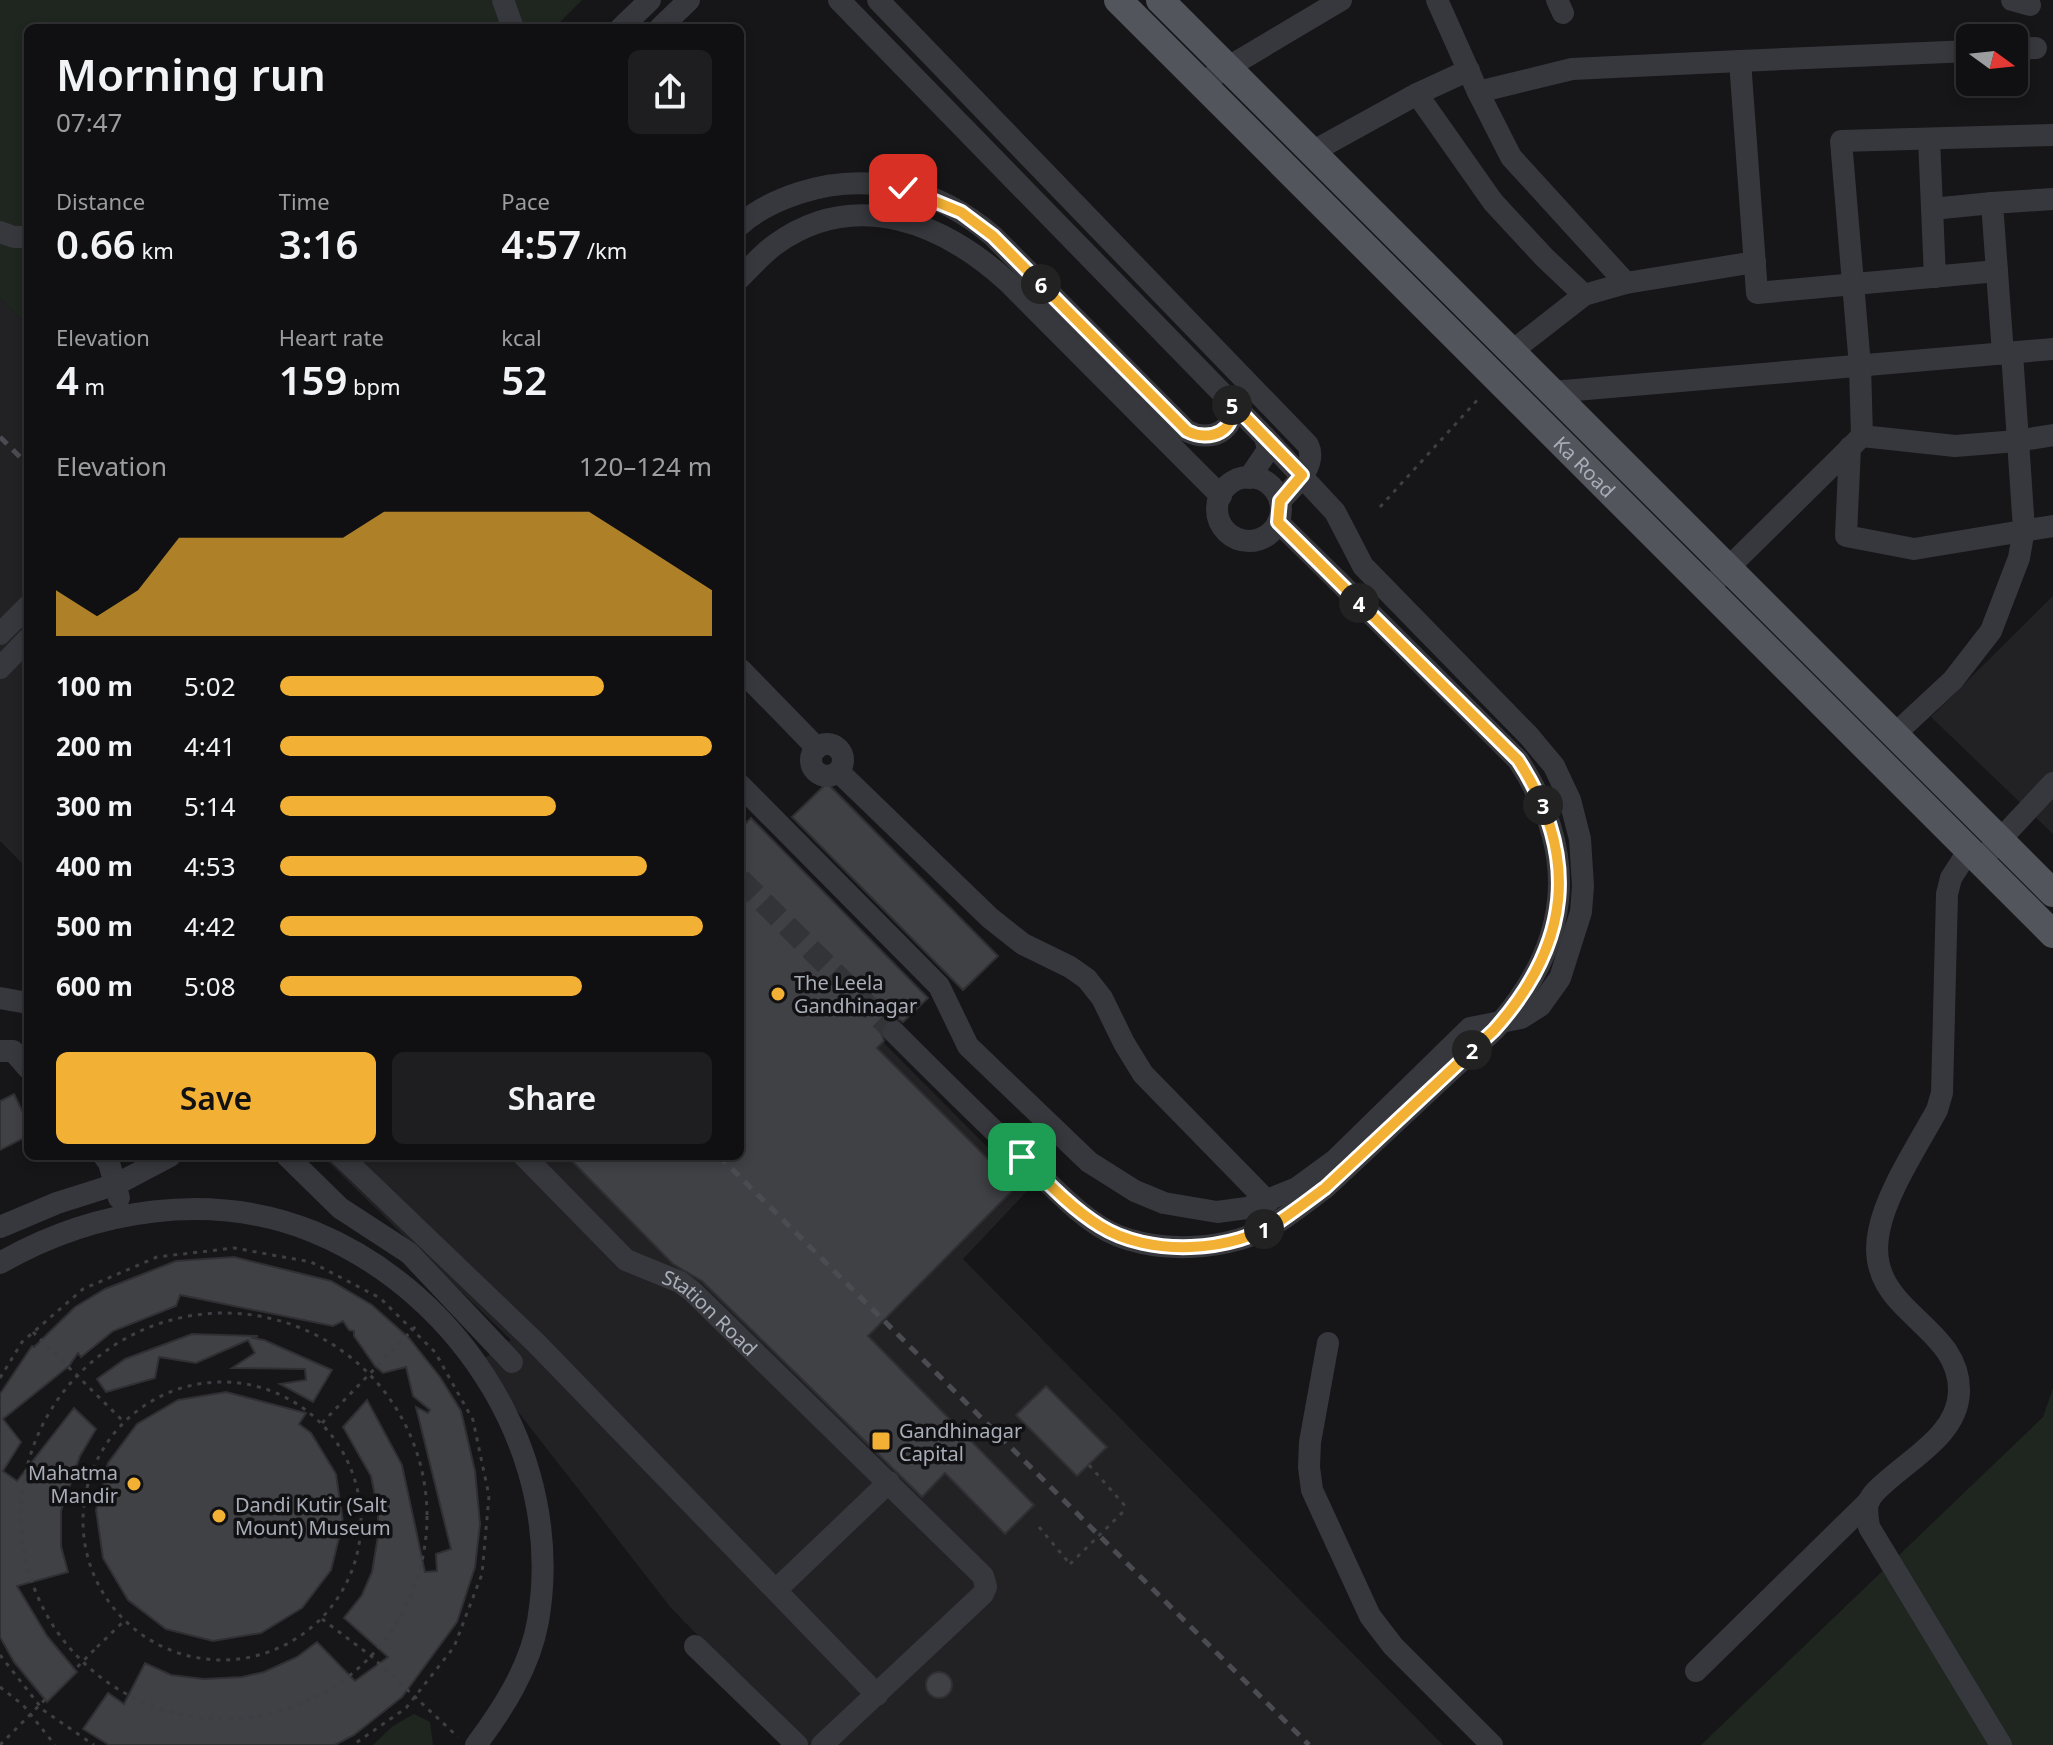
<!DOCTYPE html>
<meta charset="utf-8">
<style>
:root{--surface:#101012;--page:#1e1e20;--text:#f1f3f6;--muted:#9c9d9f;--line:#303032;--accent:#f2b134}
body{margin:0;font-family:"Noto Sans",sans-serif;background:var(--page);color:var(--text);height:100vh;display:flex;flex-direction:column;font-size:30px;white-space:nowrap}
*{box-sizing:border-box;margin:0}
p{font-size:26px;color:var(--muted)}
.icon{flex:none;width:44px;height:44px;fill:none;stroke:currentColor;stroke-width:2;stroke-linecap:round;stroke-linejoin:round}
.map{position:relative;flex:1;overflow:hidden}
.side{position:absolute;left:24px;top:24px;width:720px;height:1136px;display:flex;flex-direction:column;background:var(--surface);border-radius:12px;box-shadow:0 4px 12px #0003,0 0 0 2px var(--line)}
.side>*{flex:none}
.needle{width:52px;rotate:105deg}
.buttons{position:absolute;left:1956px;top:24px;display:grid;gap:16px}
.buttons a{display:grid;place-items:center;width:72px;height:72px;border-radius:12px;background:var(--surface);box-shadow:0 4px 12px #0003,0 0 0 2px var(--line);font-size:40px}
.pin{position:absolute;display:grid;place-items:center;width:68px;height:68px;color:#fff;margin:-34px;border-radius:16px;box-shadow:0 4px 12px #0006}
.km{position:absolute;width:40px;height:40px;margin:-20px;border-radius:50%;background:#222;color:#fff;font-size:22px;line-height:40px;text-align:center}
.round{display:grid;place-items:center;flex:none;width:84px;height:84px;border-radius:12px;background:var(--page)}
.overview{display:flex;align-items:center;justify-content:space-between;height:136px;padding:0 32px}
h1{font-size:44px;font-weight:600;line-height:60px}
.figures{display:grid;grid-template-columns:repeat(3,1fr);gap:12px;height:136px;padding:8px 32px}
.figures div{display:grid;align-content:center}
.figures b{font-size:40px;font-weight:600}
.figures small{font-size:22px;font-weight:400}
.figures p{font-size:22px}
.chart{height:224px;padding:16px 32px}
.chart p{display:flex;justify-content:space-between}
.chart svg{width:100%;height:144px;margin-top:8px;fill:var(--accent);opacity:.7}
.action{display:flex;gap:16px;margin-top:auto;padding:16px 32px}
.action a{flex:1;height:92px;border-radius:12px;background:var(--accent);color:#111;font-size:32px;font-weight:600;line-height:92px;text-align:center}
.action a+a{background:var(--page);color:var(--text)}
ul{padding:0 32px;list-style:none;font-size:26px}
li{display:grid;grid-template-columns:128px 96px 1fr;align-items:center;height:60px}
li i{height:20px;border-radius:10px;background:var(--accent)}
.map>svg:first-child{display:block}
.built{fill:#222225}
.green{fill:#1e261f}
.building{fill:#404145;stroke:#303034;stroke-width:2}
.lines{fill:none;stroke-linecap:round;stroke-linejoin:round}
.minor-tunnel{stroke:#333438;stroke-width:22;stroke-dasharray:22 11;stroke-linecap:butt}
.path{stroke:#3d3f44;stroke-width:3;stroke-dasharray:4 6;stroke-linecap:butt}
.minor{stroke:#37383d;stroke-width:22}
.major{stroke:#53555c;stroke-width:28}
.rail{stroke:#4a4c52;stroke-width:5;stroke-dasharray:10 8;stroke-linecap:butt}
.path-bridge{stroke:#3d3f44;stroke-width:3;stroke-dasharray:4 6;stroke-linecap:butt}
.minor-bridge{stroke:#37383d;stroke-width:22}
.route-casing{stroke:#fff;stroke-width:16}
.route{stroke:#f2b134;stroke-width:10}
.poi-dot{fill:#f2b134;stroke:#111113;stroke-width:3}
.labels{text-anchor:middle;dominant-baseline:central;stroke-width:7;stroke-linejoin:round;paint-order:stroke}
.street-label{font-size:20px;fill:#a8adb8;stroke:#111113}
.poi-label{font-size:20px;fill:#a8adb8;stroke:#111113;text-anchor:start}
</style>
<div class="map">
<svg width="2053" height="1745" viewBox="0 0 2053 1745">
<rect width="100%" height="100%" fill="#161618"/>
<g class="built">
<path d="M0 298 28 326V869L0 841Z"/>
<path d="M2053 596V834L1931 717Z"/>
<path d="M740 898 1029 1189 963 1259 1443 1745H805L672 1609 479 1362 511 1340 322 1156H740Z"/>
</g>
<g class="green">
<path d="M0 0H582L554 28H28V326L0 298Z"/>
<path d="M2053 1388V1745H1701L2043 1417Z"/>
<path d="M414 1714 430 1722 433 1745H373L393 1726Z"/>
</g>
<g class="building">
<path d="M827 783 998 956 963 990 792 817Z"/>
<path d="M751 818 928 998 903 1022 897 1018 885 1022 880 1029 884 1041 877 1048 1016 1187 868 1336 1034 1505 1005 1534 945 1473 922 1497 702 1281 673 1264 567 1156H740V829Z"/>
<path d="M14 1094 28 1123V1136L0 1150V1101Z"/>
<path d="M234 1257 331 1281 372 1305 409 1338 440 1377 461 1411 475 1471 480 1524 475 1567 457 1622 402 1697 354 1735 335 1745H109L83 1729 108 1693 124 1704 145 1663 171 1675 204 1679 242 1677 264 1672 297 1657 317 1642 355 1681 388 1657 344 1618 362 1595 372 1572 378 1536V1510L371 1476 343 1427 367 1400 402 1465 425 1572 437 1571 436 1554 451 1549 416 1407 428 1413 430 1410 413 1396 406 1367 383 1373 375 1366 354 1336V1331L349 1330 343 1321 333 1326 180 1295 176 1306 113 1331 81 1357 78 1353 69 1366 3 1419 21 1442 3 1471 17 1481 74 1408 96 1429 80 1456 61 1511V1546L68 1572 17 1586 47 1636 77 1672 47 1702 14 1662 0 1637V1394L32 1346 34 1347 75 1307 105 1289 176 1261Z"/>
<path d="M192 1334 258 1336 253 1338 264 1340 332 1370 313 1402 280 1384 306 1380 305 1369 232 1368 255 1353 248 1340 196 1363 159 1357 155 1378 106 1392 97 1379 125 1359Z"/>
<path d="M1046 1386 1107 1447 1077 1476 1016 1415Z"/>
<path d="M226 1392 306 1413 299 1424 311 1433 336 1474 343 1522 331 1570 302 1608 261 1633 213 1641 166 1629 128 1600 103 1558 96 1510 108 1463 137 1424 178 1400Z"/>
<circle cx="939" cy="1685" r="13"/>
</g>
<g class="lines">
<path class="minor-tunnel" d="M740 879 894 1032"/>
<g class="path">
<path d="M1380 507 1481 396"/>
<circle cx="224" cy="1516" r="203"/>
<path d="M33 1332 124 1422"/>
<path d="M0 1378 22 1342 83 1289 157 1257 234 1248 311 1262 380 1298 435 1352 473 1420 489 1496 482 1574 454 1647 406 1708 353 1745"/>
<circle cx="222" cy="1521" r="139"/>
<path d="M322 1423 417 1325"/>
<path d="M1089 1465 1127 1508"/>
<path d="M1039 1527 1070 1564"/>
<path d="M322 1619 371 1656 458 1737"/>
<path d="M97 1647 123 1622"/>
<path d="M0 1655 43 1710 94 1745"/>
<path d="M0 1687 23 1705 55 1745"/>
</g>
<g class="minor">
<path d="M503 0 513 28"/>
<path d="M839 0 1265 437 1268 450 1249 478"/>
<path d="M878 0 1308 445C1318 466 1293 487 1280 501"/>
<path d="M1437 0 1478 92 1572 69 1740 61"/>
<path d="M1557 0 1563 13"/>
<path d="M2012 0 2030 5"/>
<path d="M621 28 650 0"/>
<path d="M660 28 689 0"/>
<path d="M2014 49 2036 48"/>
<path d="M1970 51 1740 61 1757 293 1997 271"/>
<path d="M1200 84 1341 0"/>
<path d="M1478 92 1511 157 1626 283"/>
<path d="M1417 94 1493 202 1544 257 1584 295"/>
<path d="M1929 139 1935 277"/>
<path d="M1312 152 1417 94 1469 70"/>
<path d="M1932 209 1992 203"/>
<path d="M740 225C756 210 778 200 799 193 869 170 938 189 993 236L1187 431C1210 443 1238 431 1231 402"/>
<path d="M0 232 14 237H28"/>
<path d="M740 278C751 267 763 253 776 244 856 187 944 223 1009 283L1221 496"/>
<path d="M1511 352 1584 295 1626 283 1755 262"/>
<path d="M2003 354 1992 203 2053 199"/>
<path d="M1552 392 2053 349"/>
<path d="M1862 436 1955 446 2017 441 2053 435"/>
<path d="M1850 447 1846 536 1914 549 2053 526"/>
<circle cx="1249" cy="509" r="32"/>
<path d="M1278 522 1337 580"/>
<path d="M1717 579 1862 436 1860 366 1841 141 2053 135"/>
<path d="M0 634 28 606"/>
<path d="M0 668 28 639"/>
<path d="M740 669 817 748"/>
<path d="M1895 734 1953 680 1991 631 2019 558 2024 529 2012 353"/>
<circle cx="827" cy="760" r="16"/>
<path d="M839 772 990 918 1023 944 1070 967 1087 979 1102 998 1124 1043 1143 1074 1268 1202"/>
<path d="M740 785 939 986 968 1046 1089 1162 1135 1191 1164 1203 1217 1212 1247 1208 1297 1188 1334 1161 1470 1028 1521 1018 1540 1006 1560 978 1581 912 1583 886 1580 839 1570 800 1554 766 1529 736 1363 566 1335 512 1265 437"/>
<path d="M1969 850 1951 878 1947 894 1942 1093 1937 1110C1918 1145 1886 1193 1879 1231 1862 1312 1961 1322 1959 1392 1958 1432 1915 1456 1888 1480 1881 1486 1871 1494 1868 1503 1866 1510 1868 1519 1869 1527L2001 1745"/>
<path d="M1980 861 2053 783"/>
<path d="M0 998 28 1003"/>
<path d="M0 1051H13L28 1068"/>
<path d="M104 1156 109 1163 119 1198"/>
<path d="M287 1156 340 1208 409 1253 512 1362"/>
<path d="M341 1156 536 1343 877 1695"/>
<path id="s1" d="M524 1156 626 1260 680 1282 692 1291 983 1576 986 1587 983 1594 822 1745"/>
<path d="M0 1227 57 1203 117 1184 170 1156"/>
<path d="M0 1263C94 1209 211 1190 314 1232 464 1294 566 1459 538 1621 530 1667 503 1709 476 1745"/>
<path d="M1328 1343 1310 1442 1309 1467 1312 1490 1370 1616 1393 1646 1492 1745"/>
<path d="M776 1590 889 1482"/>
<path d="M695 1646 797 1745"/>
<path d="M1696 1671 1869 1501"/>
</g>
<g class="major">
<path id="s2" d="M1118 0 2053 934"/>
<path d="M1160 0 2053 893"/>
</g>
<g class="rail">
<path d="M0 437 28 465"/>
<path d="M719 1156 1309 1745"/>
</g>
<g class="path-bridge">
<path d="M1070 1564 1127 1508"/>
<path d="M0 1745 97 1647"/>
</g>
<path class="minor-bridge" d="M894 1032C939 1077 984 1122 1030 1165 1052 1186 1073 1209 1099 1226 1147 1257 1234 1253 1281 1220 1296 1210 1310 1199 1325 1188L1494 1030C1570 946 1581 856 1518 760L1337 580"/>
</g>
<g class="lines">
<g class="route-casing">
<path id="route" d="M903 188 961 212 993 236 1187 431C1210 443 1238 431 1231 402L1302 475 1280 501 1278 522 1518 760C1581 857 1570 945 1494 1030L1325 1188C1310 1199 1296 1210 1281 1220 1233 1253 1149 1257 1100 1226 1071 1208 1046 1181 1022 1157"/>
</g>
<use href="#route" class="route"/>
</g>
<g class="poi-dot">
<circle cx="778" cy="994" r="8"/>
<rect x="871" y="1431" width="20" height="20" rx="4"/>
<circle cx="134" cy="1484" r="8"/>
<circle cx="219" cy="1516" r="8"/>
</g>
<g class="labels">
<g class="street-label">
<text stroke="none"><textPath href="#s2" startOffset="660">Ka Road</textPath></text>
<text stroke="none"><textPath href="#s1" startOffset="246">Station Road</textPath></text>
</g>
<g class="poi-label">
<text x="794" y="982">The Leela<tspan x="794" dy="23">Gandhinagar</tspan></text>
<text x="899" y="1430">Gandhinagar<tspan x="899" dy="23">Capital</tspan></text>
<text x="118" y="1472" text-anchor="end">Mahatma<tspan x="118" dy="23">Mandir</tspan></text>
<text x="235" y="1504">Dandi Kutir (Salt<tspan x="235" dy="23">Mount) Museum</tspan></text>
</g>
</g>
</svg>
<div class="buttons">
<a><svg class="needle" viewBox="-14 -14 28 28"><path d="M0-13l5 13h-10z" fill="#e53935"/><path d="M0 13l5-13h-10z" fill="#9c9d9f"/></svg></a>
</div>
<div class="pin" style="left:1022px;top:1157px;background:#1e9e55"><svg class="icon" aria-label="arrive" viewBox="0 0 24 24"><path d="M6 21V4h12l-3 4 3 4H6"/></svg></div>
<div class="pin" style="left:903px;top:188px;background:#d93025"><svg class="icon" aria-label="check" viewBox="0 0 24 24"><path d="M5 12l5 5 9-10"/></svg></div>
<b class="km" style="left:1264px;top:1229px">1</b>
<b class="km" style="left:1472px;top:1050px">2</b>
<b class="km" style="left:1543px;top:805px">3</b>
<b class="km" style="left:1359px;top:603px">4</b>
<b class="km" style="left:1232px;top:405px">5</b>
<b class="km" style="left:1041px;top:284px">6</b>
<section class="side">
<div class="overview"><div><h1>Morning run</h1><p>07:47</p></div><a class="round"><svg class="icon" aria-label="share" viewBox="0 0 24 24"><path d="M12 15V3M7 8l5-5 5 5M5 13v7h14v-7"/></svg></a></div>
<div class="figures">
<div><p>Distance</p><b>0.66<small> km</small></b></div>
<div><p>Time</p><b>3:16</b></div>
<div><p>Pace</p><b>4:57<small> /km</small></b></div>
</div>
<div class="figures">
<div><p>Elevation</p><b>4<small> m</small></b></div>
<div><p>Heart rate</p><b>159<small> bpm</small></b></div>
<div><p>kcal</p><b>52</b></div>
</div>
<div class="chart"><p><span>Elevation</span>120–124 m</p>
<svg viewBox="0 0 160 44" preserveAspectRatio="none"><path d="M0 44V30L10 38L20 30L30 14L40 14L50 14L60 14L70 14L80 6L90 6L100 6L110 6L120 6L130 6L140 14L150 22L160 30V44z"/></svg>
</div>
<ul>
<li><b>100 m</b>5:02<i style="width:75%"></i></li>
<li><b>200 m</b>4:41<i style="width:100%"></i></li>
<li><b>300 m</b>5:14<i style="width:64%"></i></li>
<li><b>400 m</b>4:53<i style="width:85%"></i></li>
<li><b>500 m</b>4:42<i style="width:98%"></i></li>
<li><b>600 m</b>5:08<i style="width:70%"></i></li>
</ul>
<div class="action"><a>Save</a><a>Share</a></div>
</section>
</div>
